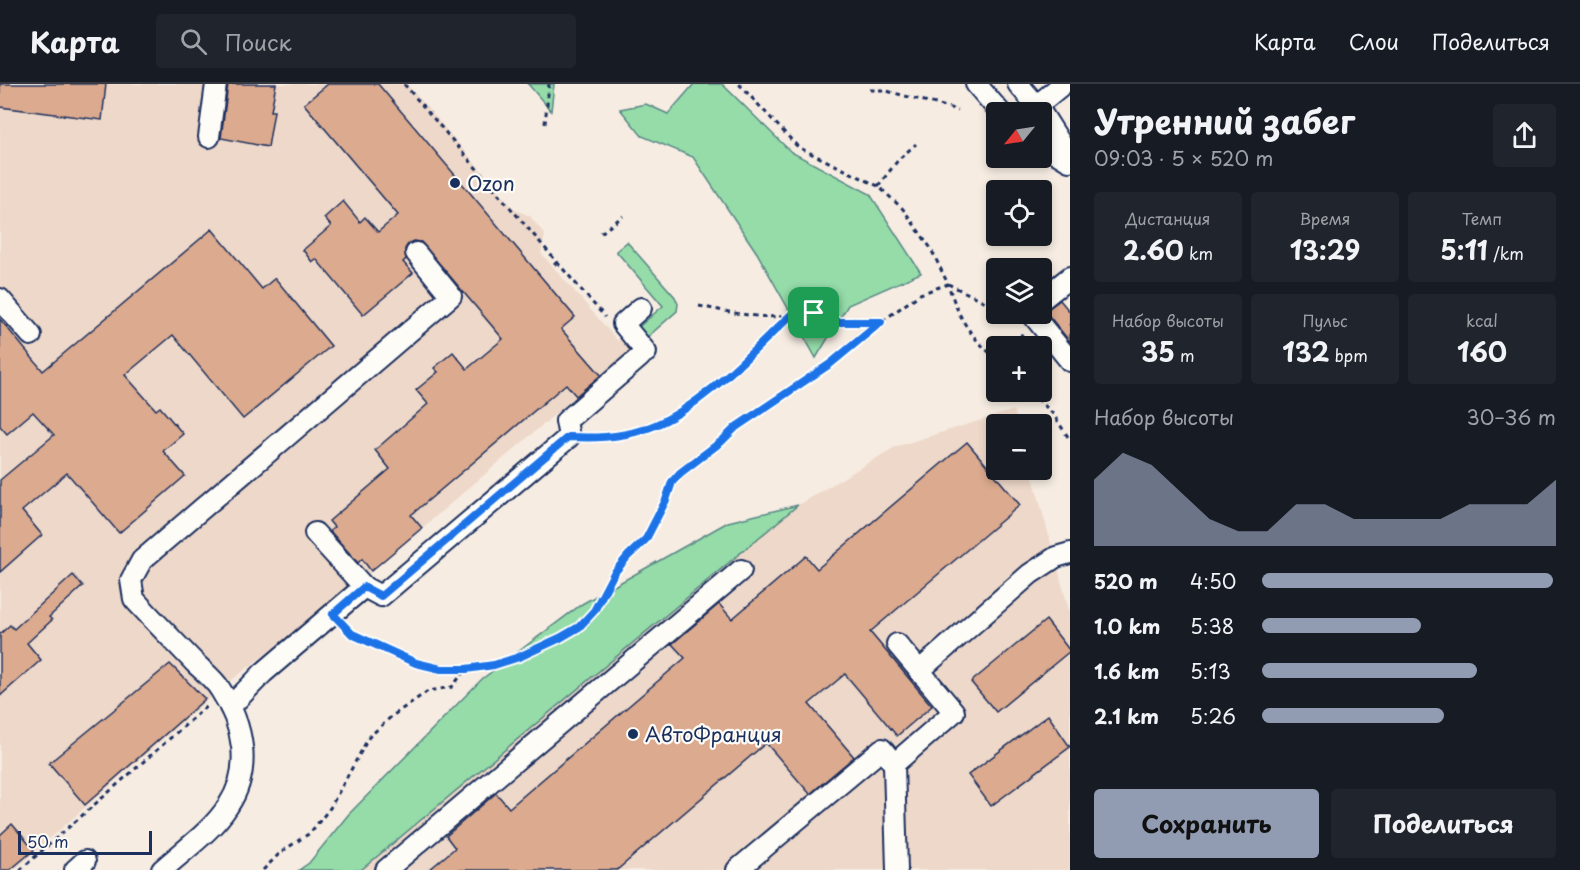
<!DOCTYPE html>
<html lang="ru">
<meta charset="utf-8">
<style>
:root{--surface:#171b24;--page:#20242c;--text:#f1f3f6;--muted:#9ea1a6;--line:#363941;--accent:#919bb2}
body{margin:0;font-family:"Playpen Sans",sans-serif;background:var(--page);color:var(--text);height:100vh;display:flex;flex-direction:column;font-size:22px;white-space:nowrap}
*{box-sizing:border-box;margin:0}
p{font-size:20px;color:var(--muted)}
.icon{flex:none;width:33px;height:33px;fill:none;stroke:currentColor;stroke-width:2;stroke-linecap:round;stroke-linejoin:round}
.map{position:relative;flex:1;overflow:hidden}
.sheet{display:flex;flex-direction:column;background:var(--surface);width:510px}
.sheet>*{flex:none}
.needle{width:39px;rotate:240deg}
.buttons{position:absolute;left:986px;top:18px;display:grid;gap:12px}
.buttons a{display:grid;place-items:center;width:66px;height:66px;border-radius:6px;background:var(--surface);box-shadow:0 3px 9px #0003;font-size:30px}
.scale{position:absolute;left:18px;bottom:15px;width:134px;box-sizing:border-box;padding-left:6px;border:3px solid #1b2f5e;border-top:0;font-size:16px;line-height:21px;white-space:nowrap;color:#1b2f5e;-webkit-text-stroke:4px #fdfcf7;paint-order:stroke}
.pin{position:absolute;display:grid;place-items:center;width:51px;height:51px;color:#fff;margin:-26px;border-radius:12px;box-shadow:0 3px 9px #0006}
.round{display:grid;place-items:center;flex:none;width:63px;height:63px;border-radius:6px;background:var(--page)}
.summary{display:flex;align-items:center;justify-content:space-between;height:102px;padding:0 24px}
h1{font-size:33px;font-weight:700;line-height:45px}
.stats{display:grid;grid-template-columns:repeat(3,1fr);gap:9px;height:102px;padding:6px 24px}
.stats div{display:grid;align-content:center;border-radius:6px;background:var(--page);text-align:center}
.stats b{font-size:26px;font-weight:700}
.stats small{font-size:16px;font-weight:400}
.stats p{font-size:16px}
.chart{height:168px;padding:12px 24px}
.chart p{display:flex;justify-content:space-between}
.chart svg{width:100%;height:108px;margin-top:6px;fill:var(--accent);opacity:.7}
.primary-button{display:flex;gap:12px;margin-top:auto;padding:12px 24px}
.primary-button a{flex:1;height:69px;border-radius:6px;background:var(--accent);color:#111;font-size:24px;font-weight:700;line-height:69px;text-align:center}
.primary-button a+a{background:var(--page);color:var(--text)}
ul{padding:0 24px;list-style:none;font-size:20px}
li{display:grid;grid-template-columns:96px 72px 1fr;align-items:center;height:45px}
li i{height:15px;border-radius:8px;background:var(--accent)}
header{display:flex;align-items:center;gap:36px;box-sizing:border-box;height:84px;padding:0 30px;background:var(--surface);border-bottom:2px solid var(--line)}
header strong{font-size:28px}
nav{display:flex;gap:33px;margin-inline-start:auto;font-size:21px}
.search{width:420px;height:54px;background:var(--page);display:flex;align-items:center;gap:15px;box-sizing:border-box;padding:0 21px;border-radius:6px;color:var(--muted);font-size:22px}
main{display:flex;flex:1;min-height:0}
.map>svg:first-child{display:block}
.built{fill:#eed8c9}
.green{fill:#95dca9;stroke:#588684;stroke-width:1.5}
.building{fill:#dcaa8e;stroke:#1b2f5e;stroke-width:1.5}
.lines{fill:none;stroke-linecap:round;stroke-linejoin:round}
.minor-casing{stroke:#1b2f5e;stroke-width:24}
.path{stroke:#1b2f5e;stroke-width:3;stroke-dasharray:4.5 4.5;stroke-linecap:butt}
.minor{stroke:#fdfcf7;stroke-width:20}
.route-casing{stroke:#fff;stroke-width:12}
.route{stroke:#1a73e8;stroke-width:8}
.poi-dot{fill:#1b2f5e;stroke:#fdfcf7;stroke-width:2}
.labels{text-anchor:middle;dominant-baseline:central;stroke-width:4.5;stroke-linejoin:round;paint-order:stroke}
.poi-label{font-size:20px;fill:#1b2f5e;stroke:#fdfcf7;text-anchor:start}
</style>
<header>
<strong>Карта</strong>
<div class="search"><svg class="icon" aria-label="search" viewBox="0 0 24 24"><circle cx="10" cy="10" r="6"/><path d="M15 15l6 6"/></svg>Поиск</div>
<nav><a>Карта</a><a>Слои</a><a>Поделиться</a></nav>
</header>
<main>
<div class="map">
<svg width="1070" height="786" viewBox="0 0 1070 786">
<rect width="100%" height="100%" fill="#f6ece2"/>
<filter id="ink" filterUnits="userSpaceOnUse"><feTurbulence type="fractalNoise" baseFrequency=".0167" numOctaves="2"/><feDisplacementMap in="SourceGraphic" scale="12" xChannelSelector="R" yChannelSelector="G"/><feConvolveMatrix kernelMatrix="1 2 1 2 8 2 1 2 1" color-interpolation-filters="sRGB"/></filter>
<g filter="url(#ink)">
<g class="built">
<path d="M0 0H407L515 126 530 132 545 151 541 169 618 257 634 247 643 257 596 296 602 303 588 315 581 308 359 498 220 605 14 786H0Z"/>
<path d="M1014 326 1018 340H996V386H1031L1070 530V786H346L798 421 895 363Z"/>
</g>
<g class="green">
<path d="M528 0H554L551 27Z"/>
<path d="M694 0H722L791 68 870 110 921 189 848 221 816 274 757 169 693 73 642 52 620 25 646 20 668 30Z"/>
<path d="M627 158 675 213 678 220 677 227 643 257 634 247 663 222 616 167Z"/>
<path d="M798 421 361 786H299L309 779 348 731 482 595 582 520 728 438Z"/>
</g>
<g class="building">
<path d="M0 0H106L102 36 0 23Z"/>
<path d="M228 0H276L271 27H274L268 63 221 54Z"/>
<path d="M328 0H378L575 233 561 245 601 291 576 312 566 300 411 431 422 444 371 487 362 475 358 479 330 447 334 443 329 437 390 385 375 366 428 320 416 306 438 288 434 284 453 268 467 285 503 255 421 158 414 157 408 160 405 165 406 175 403 178 413 189 363 231 316 175 312 178 303 166 331 142 324 134 343 117 360 138 365 133 378 148 398 131 304 20Z"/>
<path d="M212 145 262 205 275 194 331 262 243 335 173 251 125 291 156 326 160 323 183 350 163 367 185 392 119 449 67 389 22 427 42 451 0 488V396L54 351 33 328 7 350 0 342V235L43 287Z"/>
<path d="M1060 216 1070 228V258L1045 227Z"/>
<path d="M967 358 1020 421 870 548 932 622 897 652 845 590 809 620 854 673 810 710 766 659 617 786H429L455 764 446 752 496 709 509 724 685 574 672 560 719 520 732 535 806 472 817 485Z"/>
<path d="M73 491 83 502 49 533 52 536 27 559 41 576 0 612V550L10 541 14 545Z"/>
<path d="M1046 536 1070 567 996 628 971 598Z"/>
<path d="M170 580 205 615 85 721 49 679Z"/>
<path d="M1048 631 1070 663 991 722 968 691Z"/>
<path d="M12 740 34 766 10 786H0V751Z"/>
</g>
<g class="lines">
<g class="minor-casing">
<g id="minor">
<path d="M976 0 1000 28"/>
<path d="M1018 0 1037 22 1070 74"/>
<path d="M1029 28 1063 0"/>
<path d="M209 53 216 0"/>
<path d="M1041 60 1069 77"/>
<path d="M0 215 31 251"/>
<path d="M1041 216 1070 193"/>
<path d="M641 224 623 240 646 268"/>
<path d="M1032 230 1070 277"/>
<path d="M315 449 364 503 381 512 569 353 566 337 640 273"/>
<path d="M919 587 1030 490 1056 473 1070 469"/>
<path d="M230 623 263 589 364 503"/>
<path d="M75 786 85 777"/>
<path d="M162 786C184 766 212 747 228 722 253 685 243 640 220 605 214 595 203 587 195 579 175 558 154 537 134 515L131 496 142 476 451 212 416 169"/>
<path d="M386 786 741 486"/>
<path d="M737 786 882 665 894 680"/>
<path d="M897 786 894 680 954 628 897 560"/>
</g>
</g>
<g class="path">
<path d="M404 0 557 178 552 183"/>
<path d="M739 0 798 63 878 102 903 125 930 163 948 200 996 223"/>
<path d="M870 6H883L958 26"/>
<path d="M545 40 549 0"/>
<path d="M878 102 899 75 916 60"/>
<path d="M601 149 623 132"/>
<path d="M557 178 605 233"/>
<path d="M699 222C729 228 758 235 789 232"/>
<path d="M1017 262 1023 247"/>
<path d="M1031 308 1053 330 1070 356"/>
<path d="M586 354C613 355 648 349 671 334 715 307 753 267 791 231L805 228 814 229 828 238H881L920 210 948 200C959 234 968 251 996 274"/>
<path d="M344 542 352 550 397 571 416 579 442 585H466L494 581 519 573 560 554 579 543 594 527 614 489 628 472 646 455 666 416 672 398 680 389 722 357 736 343 830 280 881 238"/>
<path d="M20 786 208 621"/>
<path d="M263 786 281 768 310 749 330 724 369 653 392 632 428 607 452 603 466 585"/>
</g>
<use href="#minor" class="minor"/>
</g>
</g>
<g class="lines" filter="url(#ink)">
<g class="route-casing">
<path id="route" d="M805 228 814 229 828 238H881L830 280 736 343 722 357 680 389 672 398 666 416 646 455 628 472 614 489 594 527 579 543 560 554 519 573 494 581 466 585H441L416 579 352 550 333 530 364 503 381 512 568 353C593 354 618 354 642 346 696 330 749 270 791 231Z"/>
</g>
<use href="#route" class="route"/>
</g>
<g class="poi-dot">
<circle cx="455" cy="99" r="6"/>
<circle cx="633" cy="650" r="6"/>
</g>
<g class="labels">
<g class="poi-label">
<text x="467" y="99">Ozon</text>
<text x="645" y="650">АвтоФранция</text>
</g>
</g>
</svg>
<div class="buttons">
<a><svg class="needle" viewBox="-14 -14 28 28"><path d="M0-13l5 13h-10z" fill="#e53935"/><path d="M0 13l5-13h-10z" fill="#9ea1a6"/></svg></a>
<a><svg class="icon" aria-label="locate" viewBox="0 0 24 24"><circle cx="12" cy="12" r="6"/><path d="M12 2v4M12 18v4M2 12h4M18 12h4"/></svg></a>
<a><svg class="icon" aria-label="layers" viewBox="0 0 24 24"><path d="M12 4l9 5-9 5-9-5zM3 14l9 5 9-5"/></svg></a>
<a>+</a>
<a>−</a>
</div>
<div class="scale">50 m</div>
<div class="pin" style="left:814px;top:229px;background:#1e9e55"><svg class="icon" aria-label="arrive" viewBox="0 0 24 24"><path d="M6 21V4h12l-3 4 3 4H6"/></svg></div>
</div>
<section class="sheet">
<div class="summary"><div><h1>Утренний забег</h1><p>09:03 · 5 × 520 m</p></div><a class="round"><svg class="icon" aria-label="share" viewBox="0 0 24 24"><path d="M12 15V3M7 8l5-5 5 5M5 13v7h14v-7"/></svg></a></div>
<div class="stats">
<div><p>Дистанция</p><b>2.60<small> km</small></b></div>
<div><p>Время</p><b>13:29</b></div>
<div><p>Темп</p><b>5:11<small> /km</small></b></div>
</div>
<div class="stats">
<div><p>Набор высоты</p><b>35<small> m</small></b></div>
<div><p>Пульс</p><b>132<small> bpm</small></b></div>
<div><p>kcal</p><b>160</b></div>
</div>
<div class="chart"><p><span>Набор высоты</span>30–36 m</p>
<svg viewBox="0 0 160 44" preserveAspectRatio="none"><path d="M0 44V17L10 6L20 11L30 22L40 33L50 38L60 38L70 27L80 27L90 33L100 33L110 33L120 33L130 27L140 27L150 27L160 17V44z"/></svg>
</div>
<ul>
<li><b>520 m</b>4:50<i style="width:99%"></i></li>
<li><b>1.0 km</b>5:38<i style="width:54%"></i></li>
<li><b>1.6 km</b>5:13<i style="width:73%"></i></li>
<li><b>2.1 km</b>5:26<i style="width:62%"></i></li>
</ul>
<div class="primary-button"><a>Сохранить</a><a>Поделиться</a></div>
</section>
</main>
